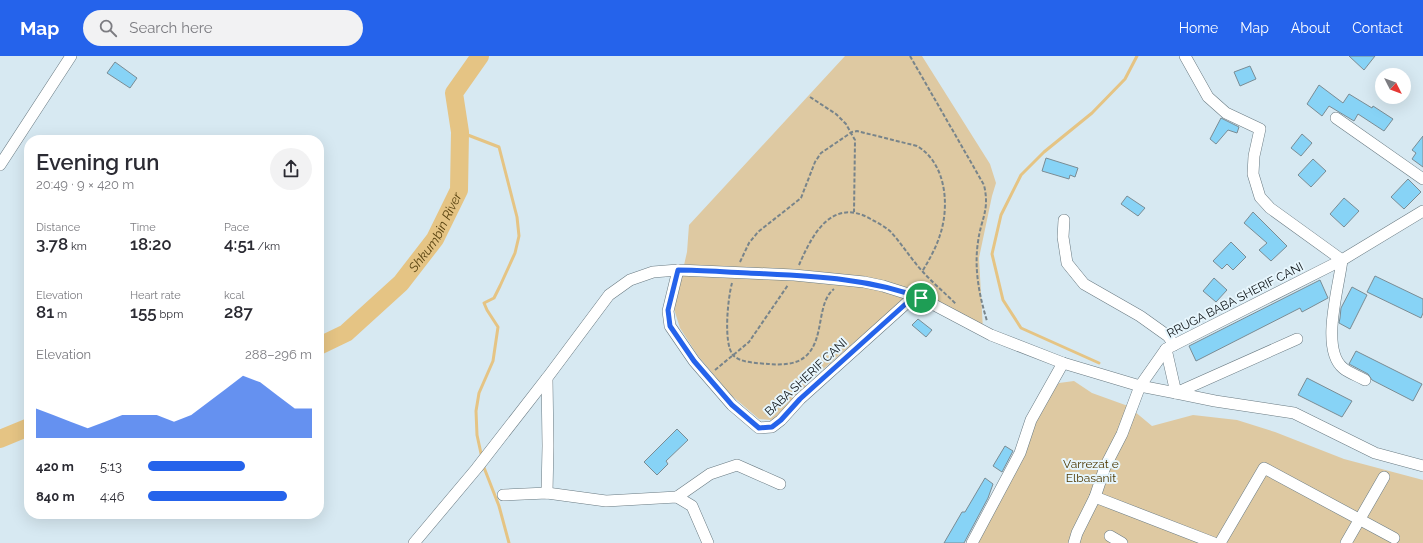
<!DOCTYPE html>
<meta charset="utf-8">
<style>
:root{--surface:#fff;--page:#f2f2f3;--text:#2b2b33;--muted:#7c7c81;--accent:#2563eb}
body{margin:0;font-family:Raleway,sans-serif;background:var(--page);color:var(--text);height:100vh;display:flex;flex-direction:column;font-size:15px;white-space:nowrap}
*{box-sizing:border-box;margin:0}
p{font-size:13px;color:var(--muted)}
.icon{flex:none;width:22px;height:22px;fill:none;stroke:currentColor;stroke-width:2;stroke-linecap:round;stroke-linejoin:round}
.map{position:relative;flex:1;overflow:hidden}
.side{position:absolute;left:24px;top:79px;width:300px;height:384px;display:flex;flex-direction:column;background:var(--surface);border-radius:16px;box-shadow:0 4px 16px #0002}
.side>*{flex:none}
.needle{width:26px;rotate:132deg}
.controls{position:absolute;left:1375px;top:12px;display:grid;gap:8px}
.controls a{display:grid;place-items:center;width:36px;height:36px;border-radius:50%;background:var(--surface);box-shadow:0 4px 16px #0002;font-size:20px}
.pin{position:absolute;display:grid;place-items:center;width:34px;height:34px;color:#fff;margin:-17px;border:2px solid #fff;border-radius:50%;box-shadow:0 1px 4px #0007}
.round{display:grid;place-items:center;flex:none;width:42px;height:42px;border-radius:21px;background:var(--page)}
.headline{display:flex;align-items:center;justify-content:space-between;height:68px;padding:0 12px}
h1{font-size:22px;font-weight:600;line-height:30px}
.metrics{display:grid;grid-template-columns:repeat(3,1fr);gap:6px;height:68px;padding:4px 12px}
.metrics div{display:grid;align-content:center}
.metrics b{font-size:17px;font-weight:600}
.metrics small{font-size:11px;font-weight:400}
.metrics p{font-size:11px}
.chart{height:112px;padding:8px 12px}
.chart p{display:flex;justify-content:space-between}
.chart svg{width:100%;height:72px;margin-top:4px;fill:var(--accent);opacity:.7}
ul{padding:0 12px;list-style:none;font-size:13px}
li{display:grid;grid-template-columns:64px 48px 1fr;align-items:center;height:30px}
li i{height:10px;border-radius:5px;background:var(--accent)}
header{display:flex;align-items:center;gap:24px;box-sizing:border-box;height:56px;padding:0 20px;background:var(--accent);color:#fff}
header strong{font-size:19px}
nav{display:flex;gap:22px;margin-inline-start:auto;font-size:14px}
.search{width:280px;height:36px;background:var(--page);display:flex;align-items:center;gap:10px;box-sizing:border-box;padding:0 14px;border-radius:22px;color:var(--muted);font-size:15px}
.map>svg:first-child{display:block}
.green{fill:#dec9a2}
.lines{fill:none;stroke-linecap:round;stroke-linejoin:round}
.stream{stroke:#e5c484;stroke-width:3}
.river{stroke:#e5c484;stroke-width:18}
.building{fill:#87d3f6;stroke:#7a8c94}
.minor-casing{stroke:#697a82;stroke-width:12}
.path{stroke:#78848a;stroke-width:2;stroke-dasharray:4 2;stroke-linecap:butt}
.minor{stroke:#fff;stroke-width:11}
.route-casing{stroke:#fff;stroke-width:8}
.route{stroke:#2563eb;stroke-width:5}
.labels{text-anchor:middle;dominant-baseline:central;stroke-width:4;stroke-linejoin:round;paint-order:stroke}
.street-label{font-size:12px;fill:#0d1316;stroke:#e7f6fd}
.park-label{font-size:12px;fill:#4c3700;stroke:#e7f6fd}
.water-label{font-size:13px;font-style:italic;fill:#5a4411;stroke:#e7f6fd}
</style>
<header>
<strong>Map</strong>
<div class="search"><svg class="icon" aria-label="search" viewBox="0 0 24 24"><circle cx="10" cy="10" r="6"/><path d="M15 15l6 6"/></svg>Search here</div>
<nav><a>Home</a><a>Map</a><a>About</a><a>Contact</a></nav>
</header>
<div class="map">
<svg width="1423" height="487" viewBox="0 0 1423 487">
<rect width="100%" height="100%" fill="#d7e9f2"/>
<g class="green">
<path d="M845 0H922L990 108 996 127 992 140 979 202 983 274 911 237 813 322 782 357 771 364 759 363 731 339 698 300 680 272 674 253 687 196 689 169Z"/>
<path d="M1074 325 1092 337 1128 350 1152 370 1193 359 1237 364 1275 376 1344 403 1423 424V487H972L1041 352 1059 327Z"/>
</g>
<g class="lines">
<g class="stream">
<path d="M460 76 499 91 517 161 519 180 515 197 500 230 494 242 484 247 487 254 498 271 493 305 479 337 476 355 477 379 482 402"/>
<path d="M1099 307 1021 272 1003 244 992 198 1001 159 1021 119 1044 96 1092 57 1125 23 1137 0"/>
<path d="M483 409 499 450 509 487"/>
</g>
<g class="river">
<path id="s1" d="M319 290 346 277 401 227 435 183 459 134 460 76 454 37 480 0"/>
<path d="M0 383 29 371"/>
</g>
</g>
<g class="building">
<path d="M1349 0H1375L1364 14Z"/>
<path d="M115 6 137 22 130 32 107 17Z"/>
<path d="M1250 10 1256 23 1240 30 1234 16Z"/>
<path d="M1319 29 1343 47 1349 38 1372 52 1373 50 1393 63 1384 75 1358 58 1354 65 1329 50 1322 60 1307 48Z"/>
<path d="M1221 62 1239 71 1237 77 1228 74 1216 88 1210 83Z"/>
<path d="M1302 78 1312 87 1301 100 1291 92Z"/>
<path d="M1423 80V111L1412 103 1416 97 1412 94Z"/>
<path d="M1046 102 1078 112 1075 121 1070 119 1069 123 1042 115Z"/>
<path d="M1313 103 1326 115 1311 131 1298 119Z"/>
<path d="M1408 123 1421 136 1404 153 1391 141Z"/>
<path d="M1127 140 1145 152 1138 160 1121 148Z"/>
<path d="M1344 142 1359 155 1344 171 1330 158Z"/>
<path d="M1253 156 1287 190 1271 205 1259 194 1267 187 1244 167Z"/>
<path d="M1231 186 1246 201 1233 214 1227 208 1222 213 1213 205Z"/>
<path d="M1375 220 1423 243V257L1421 262 1367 236Z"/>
<path d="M1214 222 1227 234 1216 246 1203 235Z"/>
<path d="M1320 224 1328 242 1302 256 1300 252 1196 305 1189 290Z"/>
<path d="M1352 231 1367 239 1350 273 1339 267 1340 262 1341 252Z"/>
<path d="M918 263 932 274 926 281 912 269Z"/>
<path d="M1356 295 1422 328 1413 345 1372 324 1368 318 1349 308Z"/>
<path d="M1307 322 1352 345 1342 361 1298 339Z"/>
<path d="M677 373 688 384 666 405 668 408 657 419 644 406Z"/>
<path d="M1005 390 1013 395 1002 416 993 410Z"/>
<path d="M985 422 993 428 988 442 964 487H944L962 456H965Z"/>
</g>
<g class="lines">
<g class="minor-casing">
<g id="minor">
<path d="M1185 0 1208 41 1226 57 1260 73 1254 100 1253 118 1260 141 1270 152 1342 204C1339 231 1320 293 1343 312 1349 317 1358 320 1365 324"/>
<path d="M1336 62 1423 123"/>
<path d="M0 109 71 0"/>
<path d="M1064 164 1063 181 1067 207 1084 228 1140 260 1168 280 1174 289"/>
<path d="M678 214 668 255 670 270 694 305 732 349 759 372 772 371 781 364 800 343 910 244 921 242"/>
<path d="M1166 293 1176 337 1297 283"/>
<path d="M547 437 548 390 547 322 609 239 630 224 653 216 678 214 794 219 864 226 883 230 921 242 991 279 1063 307 1140 330 1176 337 1215 345 1294 357 1375 397 1423 410"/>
<path d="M503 439 547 437 606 445 677 441 692 450 708 487"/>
<path d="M677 441 710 418 737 409 780 428"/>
<path d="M1095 441 1214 487"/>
<path d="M1110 480 1122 487"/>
<path d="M414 487 477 412 547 322"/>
<path d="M972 487 1020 397 1031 364 1063 307"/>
<path d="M1074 487 1077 477 1095 441 1105 411 1122 378 1140 330 1166 293 1342 204 1423 155"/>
<path d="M1220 487 1264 412 1394 482"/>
<path d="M1346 487 1384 421"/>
</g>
</g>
<g class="path">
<path d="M910 0 984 129C990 155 981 162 978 186 974 212 979 239 987 265"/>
<path d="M810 41 836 58 846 68 855 84 854 156"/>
<path d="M740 206 749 187 758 176 801 142 815 106 821 97 852 76 857 75 917 90C946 107 950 149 940 179 936 192 929 204 922 216"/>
<path d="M799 209C812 179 831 142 869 162 876 166 884 170 890 175 902 188 911 203 923 216 933 227 945 237 956 248"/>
<path d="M732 227C728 241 723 287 733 299 740 307 758 307 768 308 782 309 796 309 806 300 825 283 816 247 834 233"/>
<path d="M715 314 749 286 788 229"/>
</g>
<use href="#minor" class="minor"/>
</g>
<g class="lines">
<g class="route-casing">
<path id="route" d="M678 214C701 214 724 216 748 217 806 220 866 221 921 242L910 244 800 343 781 364 772 371 759 372 732 349 694 305 670 270 668 254Z"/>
</g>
<use href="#route" class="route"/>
</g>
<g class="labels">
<g class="street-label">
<text transform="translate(1235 244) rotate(-27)">RRUGA BABA SHERIF CANI</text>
<text transform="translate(806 321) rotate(-43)">BABA SHERIF CANI</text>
</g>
<g class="park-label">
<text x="1091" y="408">Varrezat e<tspan x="1091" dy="14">Elbasanit</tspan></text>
</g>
<g class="water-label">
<text stroke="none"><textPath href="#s1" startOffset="166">Shkumbin River</textPath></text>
</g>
</g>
</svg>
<div class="controls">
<a><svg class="needle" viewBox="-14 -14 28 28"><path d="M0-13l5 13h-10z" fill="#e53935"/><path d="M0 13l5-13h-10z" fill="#7c7c81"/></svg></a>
</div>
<div class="pin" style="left:921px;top:242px;background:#1e9e55"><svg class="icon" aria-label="arrive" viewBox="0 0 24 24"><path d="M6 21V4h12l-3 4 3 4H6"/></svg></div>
<section class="side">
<div class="headline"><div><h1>Evening run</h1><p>20:49 · 9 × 420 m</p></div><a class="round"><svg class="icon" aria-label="share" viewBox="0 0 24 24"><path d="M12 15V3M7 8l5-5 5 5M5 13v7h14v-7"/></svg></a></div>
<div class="metrics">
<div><p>Distance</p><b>3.78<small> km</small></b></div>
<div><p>Time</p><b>18:20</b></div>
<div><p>Pace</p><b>4:51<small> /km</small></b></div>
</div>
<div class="metrics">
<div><p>Elevation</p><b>81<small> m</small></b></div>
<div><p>Heart rate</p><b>155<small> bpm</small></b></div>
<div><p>kcal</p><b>287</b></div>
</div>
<div class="chart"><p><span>Elevation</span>288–296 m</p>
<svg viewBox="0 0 160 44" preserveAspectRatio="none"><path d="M0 44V26L10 30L20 34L30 38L40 34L50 30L60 30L70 30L80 34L90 30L100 22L110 14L120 6L130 10L140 18L150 26L160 26V44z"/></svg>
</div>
<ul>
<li><b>420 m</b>5:13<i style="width:59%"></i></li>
<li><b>840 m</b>4:46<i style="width:85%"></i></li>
</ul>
</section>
</div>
